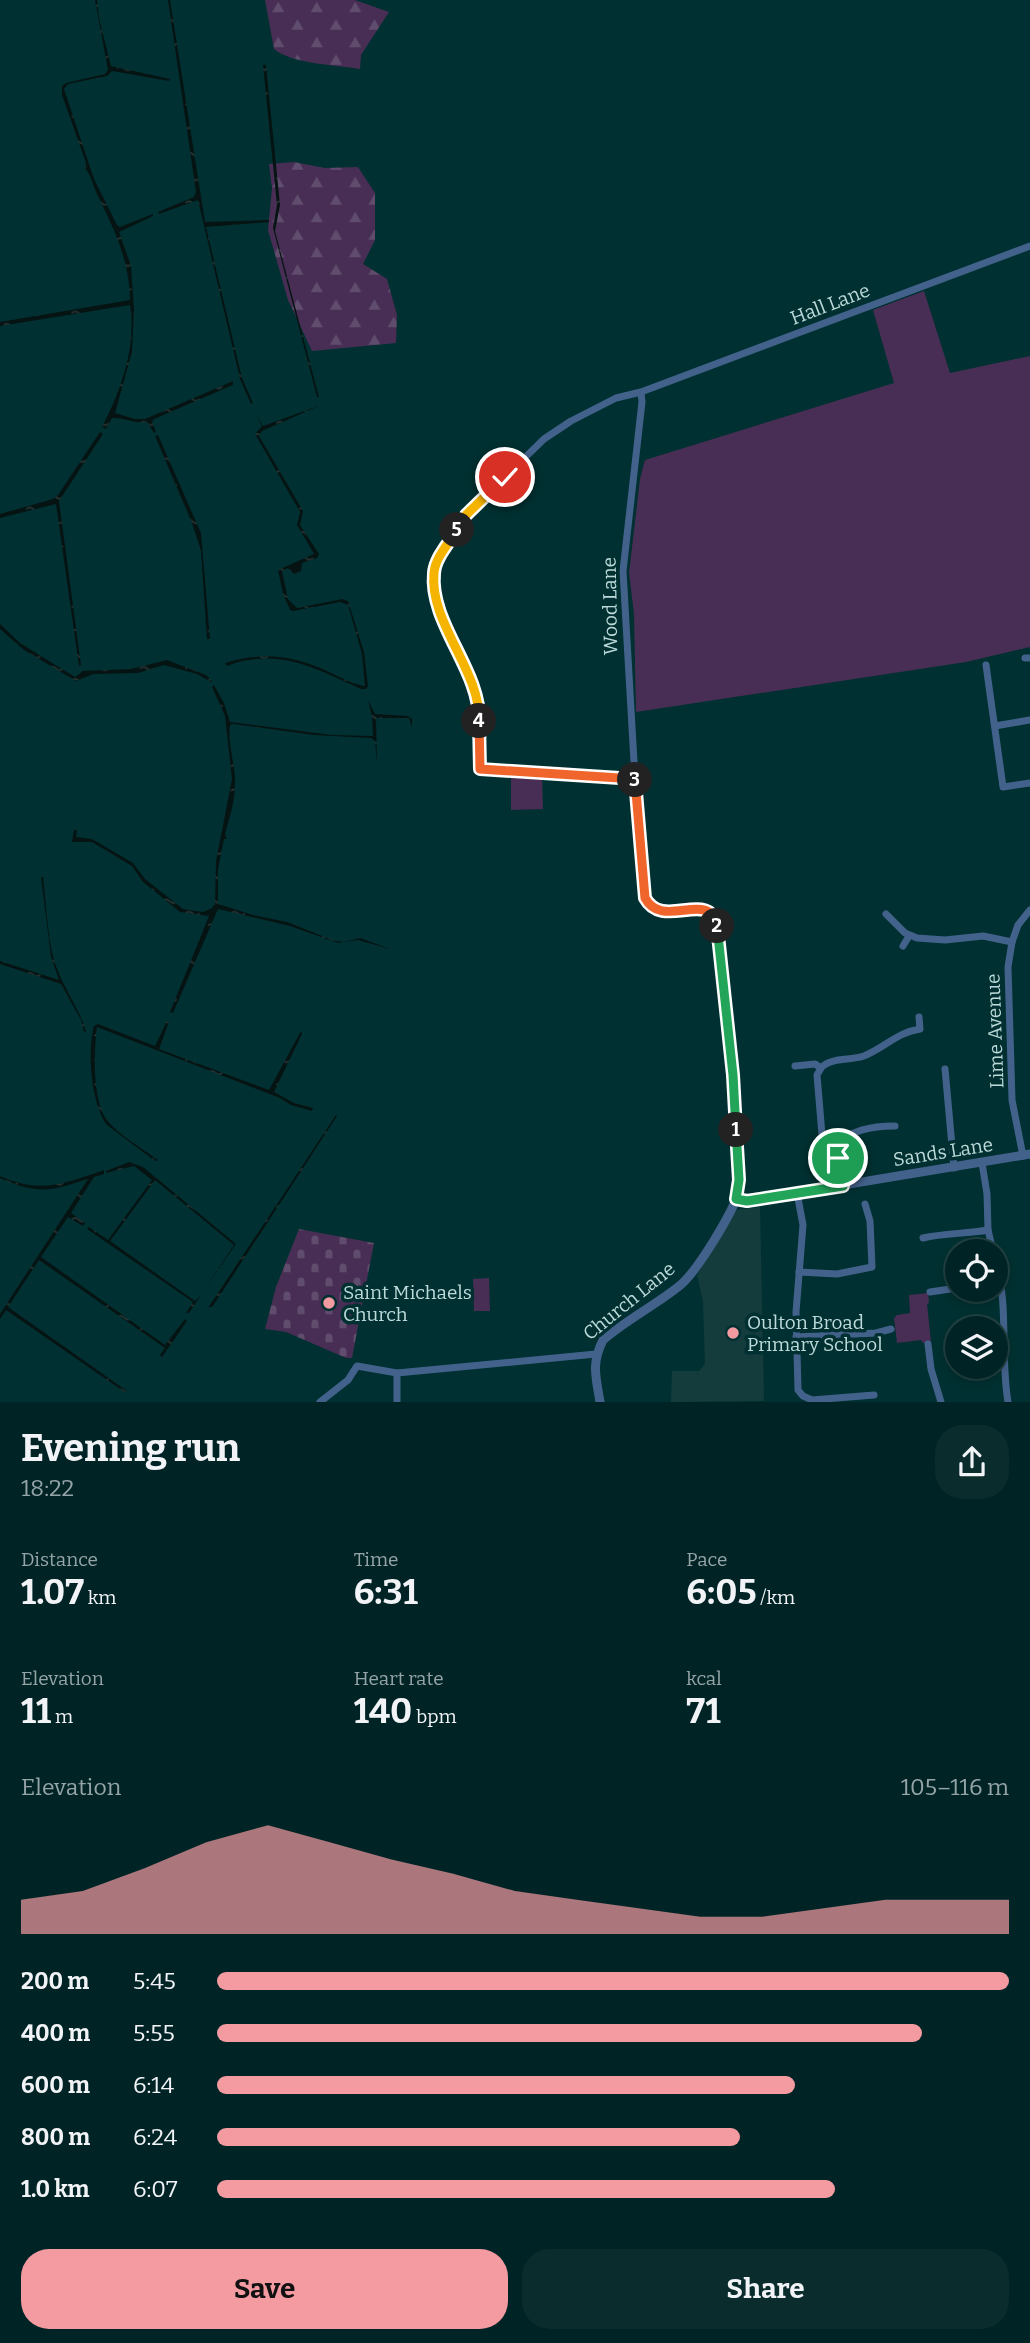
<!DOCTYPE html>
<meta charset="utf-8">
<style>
:root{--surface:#002425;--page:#0a2c2d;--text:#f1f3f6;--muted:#95a4a7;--line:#224142;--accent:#f49aa1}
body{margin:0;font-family:Bitter,serif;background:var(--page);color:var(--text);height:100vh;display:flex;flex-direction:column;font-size:26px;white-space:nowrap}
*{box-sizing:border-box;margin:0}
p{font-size:23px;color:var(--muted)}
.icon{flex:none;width:38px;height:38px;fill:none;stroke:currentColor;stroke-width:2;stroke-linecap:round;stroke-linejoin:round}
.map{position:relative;height:1402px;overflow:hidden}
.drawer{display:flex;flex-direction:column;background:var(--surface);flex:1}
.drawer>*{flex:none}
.fabs{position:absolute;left:945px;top:1239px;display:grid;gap:14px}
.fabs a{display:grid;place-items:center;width:63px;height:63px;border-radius:50%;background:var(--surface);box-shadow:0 4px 10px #0003,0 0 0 2px var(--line);font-size:35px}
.pin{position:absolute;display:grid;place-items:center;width:60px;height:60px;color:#fff;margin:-30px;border:4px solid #fff;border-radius:50%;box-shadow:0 2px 7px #0007}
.km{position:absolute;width:35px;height:35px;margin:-18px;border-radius:50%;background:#222;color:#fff;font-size:19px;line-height:35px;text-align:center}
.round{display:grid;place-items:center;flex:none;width:74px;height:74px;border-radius:28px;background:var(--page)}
.head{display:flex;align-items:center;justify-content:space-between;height:119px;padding:0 21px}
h1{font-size:38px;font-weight:700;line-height:52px}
.stats{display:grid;grid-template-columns:repeat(3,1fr);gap:10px;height:119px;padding:7px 21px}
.stats div{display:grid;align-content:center}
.stats b{font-size:35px;font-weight:700}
.stats small{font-size:19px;font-weight:400}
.stats p{font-size:19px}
.chart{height:196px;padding:14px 21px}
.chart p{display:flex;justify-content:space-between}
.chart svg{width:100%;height:126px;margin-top:7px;fill:var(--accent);opacity:.7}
.cta{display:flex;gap:14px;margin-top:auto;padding:14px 21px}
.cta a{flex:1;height:80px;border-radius:28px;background:var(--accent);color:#111;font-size:28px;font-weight:700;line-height:80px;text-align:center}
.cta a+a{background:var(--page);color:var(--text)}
ul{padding:0 21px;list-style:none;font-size:23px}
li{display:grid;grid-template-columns:112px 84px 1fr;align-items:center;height:52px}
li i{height:18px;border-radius:9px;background:var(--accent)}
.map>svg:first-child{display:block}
.built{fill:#153c3c}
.green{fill:#482e54}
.forest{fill:url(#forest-firs)}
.cemetery{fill:url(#cemetery-stones)}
.water{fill:url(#water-ripples)}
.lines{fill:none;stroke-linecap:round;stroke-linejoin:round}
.minor{stroke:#43628b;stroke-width:7}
.tertiary{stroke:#43628b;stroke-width:9}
.split-1-casing{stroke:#fff;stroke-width:14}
.split-2-casing{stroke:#fff;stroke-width:14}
.split-3-casing{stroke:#fff;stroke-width:14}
.split-4-casing{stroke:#fff;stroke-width:14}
.split-5-casing{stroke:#fff;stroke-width:14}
.split-6-casing{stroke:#fff;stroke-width:14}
.split-1{stroke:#22a559;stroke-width:9}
.split-2{stroke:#22a559;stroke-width:9}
.split-3{stroke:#f0652b;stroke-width:9}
.split-4{stroke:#f0652b;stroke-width:9}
.split-5{stroke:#f5b400;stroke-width:9}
.split-6{stroke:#f5b400;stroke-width:9}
.poi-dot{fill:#f49aa1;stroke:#003031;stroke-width:2.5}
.labels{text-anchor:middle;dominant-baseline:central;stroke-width:7;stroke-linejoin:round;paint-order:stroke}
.street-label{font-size:19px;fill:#bcdad9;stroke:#003031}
.poi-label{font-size:19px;fill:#bcdad9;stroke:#003031;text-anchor:start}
</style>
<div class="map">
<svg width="1030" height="1402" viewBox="0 0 1030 1402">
<defs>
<pattern id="forest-firs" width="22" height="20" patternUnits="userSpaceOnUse" patternTransform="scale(1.75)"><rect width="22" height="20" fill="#482e54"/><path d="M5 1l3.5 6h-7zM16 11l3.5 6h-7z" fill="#604c6c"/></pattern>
<pattern id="cemetery-stones" width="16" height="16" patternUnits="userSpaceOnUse" patternTransform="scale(1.75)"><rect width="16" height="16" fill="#482e54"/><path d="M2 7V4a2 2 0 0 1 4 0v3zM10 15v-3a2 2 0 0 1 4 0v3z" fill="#604c6c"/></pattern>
<pattern id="water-ripples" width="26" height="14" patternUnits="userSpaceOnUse" patternTransform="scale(1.75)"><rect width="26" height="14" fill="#051313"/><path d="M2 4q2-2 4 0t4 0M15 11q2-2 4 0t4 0" fill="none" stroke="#283535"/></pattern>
</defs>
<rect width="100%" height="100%" fill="#003031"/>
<path class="built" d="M760 1207 764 1401 671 1402 672 1371H699L705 1364 703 1302 697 1275 735 1210Z"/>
<g class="green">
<path d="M924 291 950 373 1030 356V647L966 662 636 712 634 614 629 573 640 479 645 460 894 383 873 310Z"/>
<path d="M542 777 543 809 511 810V778Z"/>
<path d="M489 1278 490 1311H474L473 1279Z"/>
<path d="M928 1293 929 1303 927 1304 931 1342 923 1343 921 1340 897 1343 894 1318 897 1315 910 1313 909 1295Z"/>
</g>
<g class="forest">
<path d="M265 0H355L389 12 361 55 360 69C336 65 292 64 274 49Z"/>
<path d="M294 162 325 168 358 167 375 193V240L363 264 387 279 397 315 396 343 312 351 288 300 268 230 272 188 269 164Z"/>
</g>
<path class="cemetery" d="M299 1229 374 1243 352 1358H346L286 1332 265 1329 276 1287Z"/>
<g class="water">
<path d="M95 0H97L99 18 111 66 170 79 169 81 112 71 107 76 68 84 64 89 94 179 117 225 120 227 153 214V216L119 232 131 266 134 309 132 352 115 413 135 419H145L233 381V385L154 419 152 422 156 432 154 433 147 422C134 424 124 417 112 418L106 429 102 427C121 391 137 345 130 305L0 326V322L130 300C129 258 114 229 96 192 93 184 90 174 85 168L86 163 62 95V86L66 83 105 74 108 70Z"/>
<path d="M168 0H170L205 222 269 220V222L206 227 242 378 253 403 251 404 240 379 198 200 159 214 158 212 194 197 196 192Z"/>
<path d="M263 65H266L280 205 275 231 319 397H317L273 228 277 205Z"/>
<path d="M321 405 262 431 259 436 303 511 300 525 319 554 317 558 302 563 301 571 294 574 288 568 282 571 288 599 297 608 342 599 348 601 364 652 368 686 366 689H361C315 668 277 647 227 666L225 663C262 651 295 656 329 672 340 677 354 685 365 686L362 654 348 605 340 602 293 611 290 610 283 594 278 570 314 554 297 525 300 512 255 434 262 426 255 413 263 426Z"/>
<path d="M100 432 103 434 59 501 81 665 79 666 56 504 0 518V514L53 499 58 495Z"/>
<path d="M158 435 201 533 210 639H207L201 551 192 523 155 436Z"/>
<path d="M0 624 20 643 75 677 83 671 131 669 167 660 206 675 212 681 211 682 197 674 164 665 138 673 93 674 76 681 24 650 0 629Z"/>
<path d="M214 685 224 703 230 722 332 735 373 736 372 716 368 700 375 714 408 716 412 719V727L409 718H376L377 764 375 741 371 738 314 735 233 724 230 725C227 743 236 766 235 785 235 802 229 819 225 834L227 839H224L218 869V904L253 915 287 922 335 941 344 942 360 938 393 950 358 940 338 943 290 926 218 909 173 1013 170 1012 209 916 180 912 143 882 132 866 92 842H72L74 830H77L76 837 92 839 133 863 145 879 183 909 203 912 212 908 215 904 216 861 232 779 225 716 212 687Z"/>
<path d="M41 877H43C46 901 48 944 56 966 64 989 79 1008 86 1031L84 1032 81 1020 61 984 0 964V961L59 980 51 957Z"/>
<path d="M167 1021 169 1022 159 1049 269 1090 301 1031 302 1034 274 1092 294 1103 313 1108 312 1111 291 1105 280 1098 97 1027C94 1050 92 1098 106 1119 116 1133 143 1149 158 1160L155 1161 107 1125C91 1104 87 1051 94 1026L98 1024 155 1046Z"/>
<path d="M336 1115 337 1116 213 1306 208 1308Z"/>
<path d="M129 1162 143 1167 236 1244 204 1290 234 1245 155 1180 110 1241 195 1301 201 1295 189 1313H186L193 1302 87 1229 89 1227 108 1240 152 1180 134 1166 106 1173V1171Z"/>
<path d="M104 1170V1174L94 1177 71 1213 85 1223 83 1226 68 1217 41 1257 165 1345 185 1319 187 1321 162 1357 160 1355 165 1348 39 1260 8 1307 127 1391 126 1393 6 1310 0 1319V1314L88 1179C80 1181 70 1185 61 1187 40 1193 19 1187 0 1178V1176C40 1194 64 1184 104 1170Z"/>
</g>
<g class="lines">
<g class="minor">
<path d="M641 392 642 402 623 571 635 779 480 769 478 697 438 605 433 574 437 562 466 515 544 439 571 421 616 398 641 392 1030 246"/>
<path d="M1025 658H1030"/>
<path d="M986 665 1003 787 1030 783"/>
<path d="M995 726 1030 720"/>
<path d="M886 914 905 933 917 938 945 940 983 936 1012 942"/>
<path d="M903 946 909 936"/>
<path d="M795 1066 815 1064 821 1068C831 1057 850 1061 864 1056 884 1048 898 1032 920 1029L919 1017"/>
<path d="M821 1068 817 1075 822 1135 832 1147 838 1158 843 1186"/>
<path d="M945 1069 954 1168"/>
<path d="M832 1147C851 1130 871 1126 895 1126"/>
<path d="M1023 1156 1012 1100 1008 967 1012 942 1018 925 1030 910"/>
<path d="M982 1163 987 1194 988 1230 993 1251"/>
<path d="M797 1193 803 1225 796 1312 798 1390 803 1396 812 1400 874 1395"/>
<path d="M923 1238C944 1233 966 1234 988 1230"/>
<path d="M996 1262C1009 1307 1000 1355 1008 1402"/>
<path d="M799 1272 837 1274 872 1267 870 1221 865 1204"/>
<path d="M930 1292 957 1288"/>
<path d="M796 1337 876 1333 891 1329"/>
<path d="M928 1344 931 1369 941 1402"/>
<path d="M320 1402 348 1380 357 1366 397 1373 596 1354"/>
<path d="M397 1402V1373"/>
</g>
<g class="tertiary">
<path d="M736 1199 747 1201 1030 1154"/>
<path d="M600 1402C596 1377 591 1364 603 1340 626 1320 654 1306 678 1287 696 1274 733 1212 739 1191L733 1075 716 923 709 911C687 905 659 923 645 898L635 779"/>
</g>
</g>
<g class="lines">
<g class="split-1-casing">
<path id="split-1" d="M736 1130 739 1180 736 1199 747 1201 843 1186 838 1158"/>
</g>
<g class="split-2-casing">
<path id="split-2" d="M717 926 733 1075 736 1130"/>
</g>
<g class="split-3-casing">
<path id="split-3" d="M635 780 645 898C663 931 709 888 717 926"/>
</g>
<g class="split-4-casing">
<path id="split-4" d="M479 721 480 769 635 779V780"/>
</g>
<g class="split-5-casing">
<path id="split-5" d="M457 530C449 543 435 558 434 573 429 623 481 671 479 721"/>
</g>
<g class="split-6-casing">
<path id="split-6" d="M457 530 466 515 505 477"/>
</g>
<use href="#split-1" class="split-1"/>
<use href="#split-2" class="split-2"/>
<use href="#split-3" class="split-3"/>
<use href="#split-4" class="split-4"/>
<use href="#split-5" class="split-5"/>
<use href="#split-6" class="split-6"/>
</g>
<g class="poi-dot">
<circle cx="329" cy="1303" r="7"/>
<circle cx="733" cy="1333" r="7"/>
</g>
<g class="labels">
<g class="street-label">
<text transform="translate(830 304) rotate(-21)">Hall Lane</text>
<text transform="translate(610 606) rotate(-91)">Wood Lane</text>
<text transform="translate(995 1031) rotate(-92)">Lime Avenue</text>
<text transform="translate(943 1152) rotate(-9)">Sands Lane</text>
<text transform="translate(629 1301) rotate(-39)">Church Lane</text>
</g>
<g class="poi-label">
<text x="343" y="1292">Saint Michaels<tspan x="343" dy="22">Church</tspan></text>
<text x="747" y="1322">Oulton Broad<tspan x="747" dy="22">Primary School</tspan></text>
</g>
</g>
</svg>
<div class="fabs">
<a><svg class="icon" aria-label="locate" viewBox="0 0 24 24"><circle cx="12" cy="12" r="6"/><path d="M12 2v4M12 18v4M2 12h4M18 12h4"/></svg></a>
<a><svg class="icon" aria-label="layers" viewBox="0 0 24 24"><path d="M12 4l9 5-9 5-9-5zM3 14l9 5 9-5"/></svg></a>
</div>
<div class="pin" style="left:838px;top:1158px;background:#1e9e55"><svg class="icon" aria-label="arrive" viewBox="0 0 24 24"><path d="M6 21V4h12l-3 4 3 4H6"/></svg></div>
<div class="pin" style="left:505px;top:477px;background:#d93025"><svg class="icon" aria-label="check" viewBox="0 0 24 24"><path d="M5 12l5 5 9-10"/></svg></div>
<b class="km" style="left:736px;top:1130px">1</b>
<b class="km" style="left:717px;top:926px">2</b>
<b class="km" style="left:635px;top:780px">3</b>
<b class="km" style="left:479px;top:721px">4</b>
<b class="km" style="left:457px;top:530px">5</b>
</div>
<section class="drawer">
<div class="head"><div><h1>Evening run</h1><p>18:22</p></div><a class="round"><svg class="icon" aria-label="share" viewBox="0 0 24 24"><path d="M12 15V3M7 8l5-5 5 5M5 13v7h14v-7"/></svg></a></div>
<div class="stats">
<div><p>Distance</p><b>1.07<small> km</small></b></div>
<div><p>Time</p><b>6:31</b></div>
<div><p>Pace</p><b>6:05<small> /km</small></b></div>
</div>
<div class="stats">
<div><p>Elevation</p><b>11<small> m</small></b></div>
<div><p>Heart rate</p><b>140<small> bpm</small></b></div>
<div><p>kcal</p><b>71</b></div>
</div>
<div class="chart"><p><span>Elevation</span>105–116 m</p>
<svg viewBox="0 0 160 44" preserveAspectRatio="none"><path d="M0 44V32L10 29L20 21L30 12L40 6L50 12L60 18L70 23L80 29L90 32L100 35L110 38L120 38L130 35L140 32L150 32L160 32V44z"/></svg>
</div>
<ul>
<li><b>200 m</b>5:45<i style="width:100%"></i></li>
<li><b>400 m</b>5:55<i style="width:89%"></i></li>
<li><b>600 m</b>6:14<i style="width:73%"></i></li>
<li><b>800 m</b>6:24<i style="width:66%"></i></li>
<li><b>1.0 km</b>6:07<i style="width:78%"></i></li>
</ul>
<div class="cta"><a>Save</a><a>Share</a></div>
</section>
